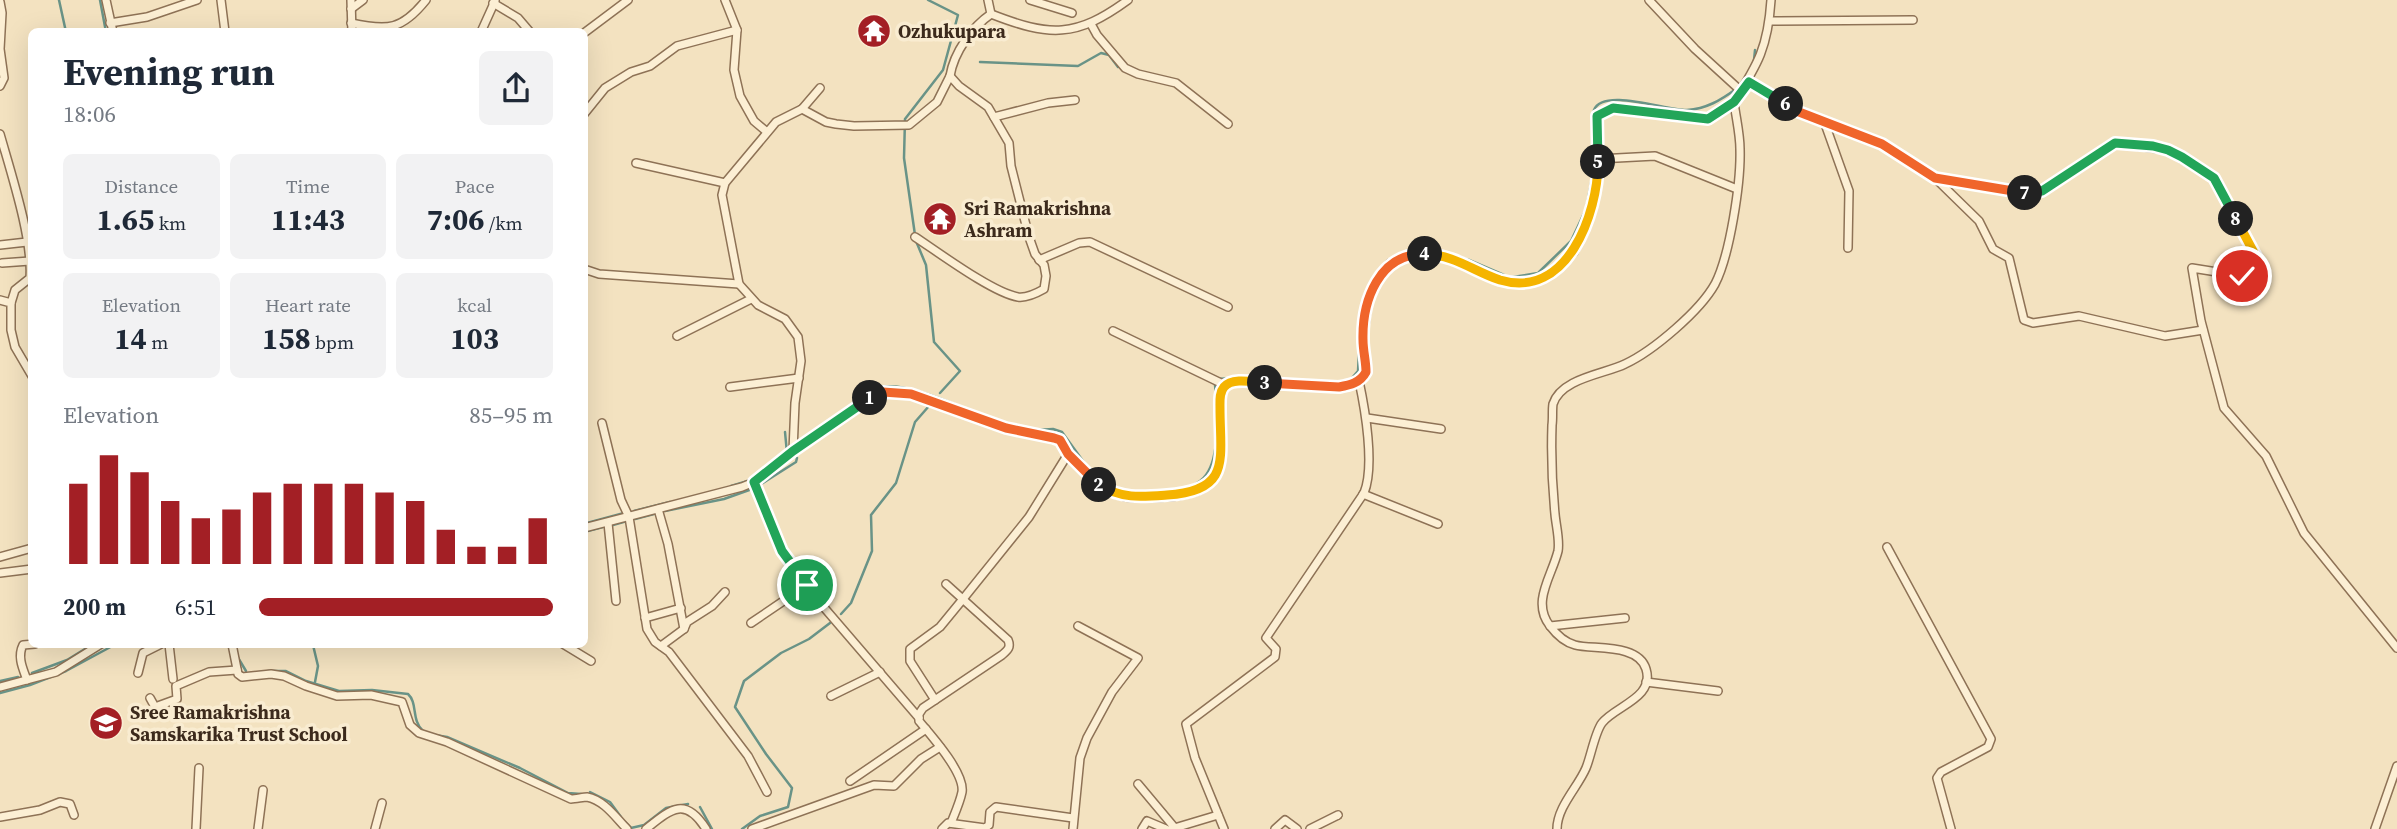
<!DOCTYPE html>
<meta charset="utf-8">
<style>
:root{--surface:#fff;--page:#f2f2f3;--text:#1f2937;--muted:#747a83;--accent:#a31f25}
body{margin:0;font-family:"Source Serif 4",serif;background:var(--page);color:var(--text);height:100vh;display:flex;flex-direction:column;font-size:26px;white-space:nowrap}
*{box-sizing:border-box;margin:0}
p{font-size:23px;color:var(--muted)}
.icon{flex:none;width:38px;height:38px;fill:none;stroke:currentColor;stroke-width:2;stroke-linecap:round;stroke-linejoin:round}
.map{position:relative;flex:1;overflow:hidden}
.details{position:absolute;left:28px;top:28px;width:560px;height:620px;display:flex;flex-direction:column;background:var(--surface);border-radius:10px;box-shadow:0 7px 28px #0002}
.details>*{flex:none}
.pin{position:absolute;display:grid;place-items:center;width:60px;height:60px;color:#fff;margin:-30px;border:4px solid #fff;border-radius:50%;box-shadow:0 2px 7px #0007}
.km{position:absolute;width:35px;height:35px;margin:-18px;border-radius:50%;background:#222;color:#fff;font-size:19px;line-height:35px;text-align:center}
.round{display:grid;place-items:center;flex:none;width:74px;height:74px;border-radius:10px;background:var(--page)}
.summary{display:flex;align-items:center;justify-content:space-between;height:119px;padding:0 35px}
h1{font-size:38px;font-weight:700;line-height:52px}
.metrics{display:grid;grid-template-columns:repeat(3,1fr);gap:10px;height:119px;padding:7px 35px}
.metrics div{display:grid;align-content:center;border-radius:10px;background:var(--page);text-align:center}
.metrics b{font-size:30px;font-weight:700}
.metrics small{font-size:19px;font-weight:400}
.metrics p{font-size:19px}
.chart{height:196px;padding:14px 35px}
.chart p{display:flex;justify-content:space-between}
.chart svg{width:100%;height:126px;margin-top:7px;stroke:var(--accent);stroke-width:6}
ul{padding:0 35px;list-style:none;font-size:23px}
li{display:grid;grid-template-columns:112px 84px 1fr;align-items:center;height:52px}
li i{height:18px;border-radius:9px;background:var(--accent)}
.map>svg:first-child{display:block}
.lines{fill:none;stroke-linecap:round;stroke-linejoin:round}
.stream{stroke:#699387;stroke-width:2.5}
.street-casing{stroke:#8e7256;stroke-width:10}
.street{stroke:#fcefd4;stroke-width:7}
.split-1-casing{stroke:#fff;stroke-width:14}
.split-2-casing{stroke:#fff;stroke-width:14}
.split-3-casing{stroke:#fff;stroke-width:14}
.split-4-casing{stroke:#fff;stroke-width:14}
.split-5-casing{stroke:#fff;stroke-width:14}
.split-6-casing{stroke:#fff;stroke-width:14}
.split-7-casing{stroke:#fff;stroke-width:14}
.split-8-casing{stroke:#fff;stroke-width:14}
.split-9-casing{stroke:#fff;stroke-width:14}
.split-1{stroke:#22a559;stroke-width:9}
.split-2{stroke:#f0652b;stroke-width:9}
.split-3{stroke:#f5b400;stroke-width:9}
.split-4{stroke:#f0652b;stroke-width:9}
.split-5{stroke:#f5b400;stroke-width:9}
.split-6{stroke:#22a559;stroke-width:9}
.split-7{stroke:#f0652b;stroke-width:9}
.split-8{stroke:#22a559;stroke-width:9}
.split-9{stroke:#f5b400;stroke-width:9}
.labels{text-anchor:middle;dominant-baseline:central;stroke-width:7;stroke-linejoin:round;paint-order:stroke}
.poi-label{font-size:19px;font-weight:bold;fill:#3c2a1c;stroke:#f9ecd1;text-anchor:start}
</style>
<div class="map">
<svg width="2397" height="829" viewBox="0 0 2397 829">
<rect width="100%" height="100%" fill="#f3e2c0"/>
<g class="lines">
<g class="stream">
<path d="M59 0 66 32"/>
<path d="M100 0 106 32"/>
<path d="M1754 60 1755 50"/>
<path d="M980 62 1078 66 1101 53 1109 55 1118 67"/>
<path d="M1594 137C1593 129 1591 118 1594 110 1603 87 1668 111 1687 110 1706 109 1721 100 1736 89"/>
<path d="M915 235 904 158 905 119 943 70 958 15 928 0"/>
<path d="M916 241 926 265 934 342 960 371 940 393"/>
<path d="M1442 252 1469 260 1504 275"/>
<path d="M1388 261 1396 256 1411 253"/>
<path d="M1513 277 1538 273 1571 241 1586 209 1594 168"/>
<path d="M1239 378 1267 379"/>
<path d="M1218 379 1232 378"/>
<path d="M1274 380 1330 383"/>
<path d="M1340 383 1351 379 1358 371 1361 312 1364 303"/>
<path d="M1215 385 1217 406"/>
<path d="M819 429 877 388C904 379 960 407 986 417"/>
<path d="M1036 430 1053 429 1062 432 1096 479"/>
<path d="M785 432 787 453"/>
<path d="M796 445 811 435"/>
<path d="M731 486 751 480"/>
<path d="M758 486 796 462 797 458"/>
<path d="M1121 492C1143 495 1192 495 1206 475 1214 464 1215 450 1217 437"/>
<path d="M634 511 670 502"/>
<path d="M665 511 724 499 752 489"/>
<path d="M635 519 654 514"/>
<path d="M587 523 624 513"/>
<path d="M613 525 627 521"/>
<path d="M584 532 603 527"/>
<path d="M841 614 851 603 872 551 871 515 896 483 915 422 929 406"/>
<path d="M313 645 318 666 315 682"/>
<path d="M237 656 246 671"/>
<path d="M268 671H286L306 681 339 691 372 690 408 694C418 703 411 720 423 731"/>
<path d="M32 673 67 660 93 644"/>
<path d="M0 681 18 677"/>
<path d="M0 693 30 685 66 671 116 644"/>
<path d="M435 735 447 737 520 768 568 793 581 794"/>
<path d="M590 792 610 802 621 817"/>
<path d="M700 807 712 829"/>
<path d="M625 822 631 828 644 825 666 808 688 804"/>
<path d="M742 829 760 816 788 807 792 788 766 754 735 707 744 681 781 653 809 639 830 623"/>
</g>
<g class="street-casing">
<g id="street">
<path d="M106 0 113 32"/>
<path d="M221 0 225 32"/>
<path d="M351 0 352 32"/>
<path d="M725 0 737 30 734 70 740 96 754 121 767 132"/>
<path d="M1030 0 1072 13"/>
<path d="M1649 0 1695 49 1741 91"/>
<path d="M0 2 2 13 0 49 4 78 0 86"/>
<path d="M493 3 518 18 530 32"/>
<path d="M351 9 363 0"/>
<path d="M991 14C1050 37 1076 38 1128 0"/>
<path d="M1770 21 1913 20"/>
<path d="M110 23 147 17 197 0"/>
<path d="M351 23C388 31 402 30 426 0"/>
<path d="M1091 24 1097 35 1125 68 1138 74 1176 83 1228 124"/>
<path d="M481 32 495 1"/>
<path d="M584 33 628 0"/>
<path d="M950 76C954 52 972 27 991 14L988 0"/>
<path d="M1749 82 1799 112 1882 143 1935 178 2032 194 2042 191 2114 143 2168 150 2214 179 2259 262 2242 276 2192 268 2201 321 2224 408 2266 456 2304 533 2397 648"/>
<path d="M802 109 820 88"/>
<path d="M584 114 605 88 631 72 650 66 677 46 737 30"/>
<path d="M994 117 1048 103 1075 100"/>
<path d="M1824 121 1849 191 1848 248"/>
<path d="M0 134C11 173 33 240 30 278L15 290 11 303"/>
<path d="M1598 159 1655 156 1737 189"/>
<path d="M636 163 725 183"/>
<path d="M1936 179 1979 221 1993 249 2009 258 2024 320 2033 323 2079 316 2165 336 2203 330"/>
<path d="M0 245 27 242"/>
<path d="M1039 260 1079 243 1090 242 1228 307"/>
<path d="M2 263 30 261"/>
<path d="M584 269 599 274 739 284"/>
<path d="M0 300 11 303V330L15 347 32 376"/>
<path d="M1113 331 1225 385"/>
<path d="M677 336 751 299"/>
<path d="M730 387 799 378"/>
<path d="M1367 418 1441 429"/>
<path d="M602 423 621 500 629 517 647 629 655 642 669 652 748 756 767 792"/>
<path d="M793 451 795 403 801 361 798 337 785 319 758 305 739 284 722 195 725 183 776 122 802 109 826 122 836 124 854 126 909 125 937 102 950 76 959 86 988 107 1009 143 1011 166 1029 237 1035 254 1044 265 1046 276 1044 289C1037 293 1026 298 1018 297 993 293 938 252 915 237"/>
<path d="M754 482 782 551 815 597 919 718"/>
<path d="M1363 494 1438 524"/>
<path d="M658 509 668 544 684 629"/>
<path d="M608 523 616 601"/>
<path d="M584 528 742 487 754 482 793 451 865 402 883 392 911 394 1006 428 1054 437C1062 441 1063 446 1068 453 1084 475 1109 499 1138 498 1157 497 1180 498 1197 491 1245 472 1199 400 1233 381L1339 387 1350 385 1364 376 1366 362 1363 341 1368 299 1376 282 1390 263 1420 253 1443 255 1502 280 1523 282 1542 279 1574 252 1591 214 1598 181 1597 116 1613 108 1708 119 1734 102"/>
<path d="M1887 547 1991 739 1988 747 1941 772 1937 778 1951 829"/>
<path d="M0 557 32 548"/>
<path d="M0 573 32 569"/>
<path d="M946 584 1008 640C1011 647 1008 650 1002 655L923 708 919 714V721C931 735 965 773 962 792 960 802 955 813 951 823"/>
<path d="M645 618 681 608"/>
<path d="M751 623 807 585"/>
<path d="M1550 626 1625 618"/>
<path d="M169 644 173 679"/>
<path d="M232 644 238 674 242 677 271 674 284 676 306 686 337 696 371 695 402 702 410 725 419 733 447 742 571 799C576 799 583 797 587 797 604 800 616 818 627 829"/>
<path d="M563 644 591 661"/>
<path d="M661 646 684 629 687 622 712 606 725 592"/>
<path d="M138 673 143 653 161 644"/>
<path d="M27 680C23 669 17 657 23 645L35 644"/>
<path d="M1646 682 1718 691"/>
<path d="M0 687 56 672 101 644"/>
<path d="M831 696 880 672"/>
<path d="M150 698 155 707 177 699 176 686 209 672 237 670"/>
<path d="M935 700 910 661V649L940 627 963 599 1029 517 1068 454"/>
<path d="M850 781 926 729"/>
<path d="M1138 784 1174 827"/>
<path d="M0 817 40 810 60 802 70 804 74 815"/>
<path d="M196 829 199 768"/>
<path d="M258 829 263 790"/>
<path d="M375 829 382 803"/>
<path d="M646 829C671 809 685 796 706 829"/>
<path d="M752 829 874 785 894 786 921 759 940 747"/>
<path d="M942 829 948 823 985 828 989 825 990 812 996 807 1073 818"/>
<path d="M1073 829 1080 758 1087 738 1112 692 1138 658 1078 626"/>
<path d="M1142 829 1147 821 1166 829"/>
<path d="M1171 829 1218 815"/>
<path d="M1224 829 1195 758 1186 724 1275 657 1276 649 1266 638 1364 493C1375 466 1365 409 1359 381"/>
<path d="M1275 829 1285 820 1297 829"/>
<path d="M1310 829 1338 815"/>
<path d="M1557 829C1557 807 1578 787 1586 768 1591 756 1595 732 1602 723 1615 706 1655 698 1646 669 1638 643 1593 650 1575 645 1564 642 1556 634 1550 626 1531 602 1552 576 1558 551 1560 540 1556 526 1555 514 1552 484 1551 455 1552 425 1553 419 1552 410 1553 404 1561 378 1605 374 1625 364 1653 351 1700 311 1715 284 1730 255 1741 182 1740 149 1740 134 1736 118 1734 102 1758 64 1768 47 1771 0"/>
<path d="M2375 829 2397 766"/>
</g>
</g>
<use href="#street" class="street"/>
</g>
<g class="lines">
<g class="split-1-casing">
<path id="split-1" d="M807 585 782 551 754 482 793 451 870 398"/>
</g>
<g class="split-2-casing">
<path id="split-2" d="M870 398 883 392 911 394 1006 428 1054 438 1060 440 1068 454 1099 485"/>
</g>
<g class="split-3-casing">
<path id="split-3" d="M1099 485C1122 499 1141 497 1167 495 1232 491 1220 459 1220 408 1220 401 1219 393 1224 387 1232 377 1253 382 1265 383"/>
</g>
<g class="split-4-casing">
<path id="split-4" d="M1265 383 1339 387C1350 385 1360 383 1366 372 1366 361 1363 351 1363 340 1362 301 1379 253 1425 254"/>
</g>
<g class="split-5-casing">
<path id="split-5" d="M1425 254C1455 255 1473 271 1500 280 1567 300 1598 214 1598 162"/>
</g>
<g class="split-6-casing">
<path id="split-6" d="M1598 162 1597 116 1613 108 1708 119 1734 102 1749 82 1786 104"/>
</g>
<g class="split-7-casing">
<path id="split-7" d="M1786 104 1799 112 1882 144 1935 178 2025 193"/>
</g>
<g class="split-8-casing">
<path id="split-8" d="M2025 193 2042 191 2115 143 2153 146 2168 150 2182 157 2214 178 2236 219"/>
</g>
<g class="split-9-casing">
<path id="split-9" d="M2236 219 2259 262 2242 276"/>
</g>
<use href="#split-1" class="split-1"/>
<use href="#split-2" class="split-2"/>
<use href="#split-3" class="split-3"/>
<use href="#split-4" class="split-4"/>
<use href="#split-5" class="split-5"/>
<use href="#split-6" class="split-6"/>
<use href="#split-7" class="split-7"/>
<use href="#split-8" class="split-8"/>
<use href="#split-9" class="split-9"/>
</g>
<defs>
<g id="temple-disc" transform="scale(1.75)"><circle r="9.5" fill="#a31f25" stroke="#f9ecd1"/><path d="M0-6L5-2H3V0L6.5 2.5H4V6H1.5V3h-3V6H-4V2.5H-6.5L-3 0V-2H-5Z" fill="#fff"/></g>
<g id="school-disc" transform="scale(1.75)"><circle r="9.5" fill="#a31f25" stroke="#f9ecd1"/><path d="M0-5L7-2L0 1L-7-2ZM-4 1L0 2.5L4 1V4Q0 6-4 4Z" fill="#fff"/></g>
</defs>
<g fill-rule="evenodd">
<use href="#temple-disc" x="874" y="31"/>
<use href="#temple-disc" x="940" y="219"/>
<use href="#school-disc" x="106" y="723"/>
</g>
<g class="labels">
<g class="poi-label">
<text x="898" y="31">Ozhukupara</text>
<text x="964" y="208">Sri Ramakrishna<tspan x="964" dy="22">Ashram</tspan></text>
<text x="130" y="712">Sree Ramakrishna<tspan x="130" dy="22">Samskarika Trust School</tspan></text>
</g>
</g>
</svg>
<div class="pin" style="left:807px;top:585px;background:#1e9e55"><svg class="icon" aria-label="arrive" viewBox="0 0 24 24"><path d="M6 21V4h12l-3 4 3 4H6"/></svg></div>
<div class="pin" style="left:2242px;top:276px;background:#d93025"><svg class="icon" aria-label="check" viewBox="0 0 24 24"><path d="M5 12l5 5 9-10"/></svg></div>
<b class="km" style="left:870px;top:398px">1</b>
<b class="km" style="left:1099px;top:485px">2</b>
<b class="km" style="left:1265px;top:383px">3</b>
<b class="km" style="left:1425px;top:254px">4</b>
<b class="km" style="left:1598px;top:162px">5</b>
<b class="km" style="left:1786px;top:104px">6</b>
<b class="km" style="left:2025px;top:193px">7</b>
<b class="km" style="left:2236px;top:219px">8</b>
<section class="details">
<div class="summary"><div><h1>Evening run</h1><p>18:06</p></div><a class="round"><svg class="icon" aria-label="share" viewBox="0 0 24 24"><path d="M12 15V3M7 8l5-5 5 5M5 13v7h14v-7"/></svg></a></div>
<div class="metrics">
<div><p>Distance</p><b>1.65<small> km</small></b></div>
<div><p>Time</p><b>11:43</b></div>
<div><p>Pace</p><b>7:06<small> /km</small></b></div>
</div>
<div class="metrics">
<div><p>Elevation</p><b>14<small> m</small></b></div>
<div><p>Heart rate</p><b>158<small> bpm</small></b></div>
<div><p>kcal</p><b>103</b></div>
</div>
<div class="chart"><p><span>Elevation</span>85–95 m</p>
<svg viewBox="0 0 160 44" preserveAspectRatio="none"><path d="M5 44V16M15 44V6M25 44V12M35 44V22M45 44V28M55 44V25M65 44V19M75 44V16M85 44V16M95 44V16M105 44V19M115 44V22M125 44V32M135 44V38M145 44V38M155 44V28"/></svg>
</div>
<ul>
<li><b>200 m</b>6:51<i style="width:100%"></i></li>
</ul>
</section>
</div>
